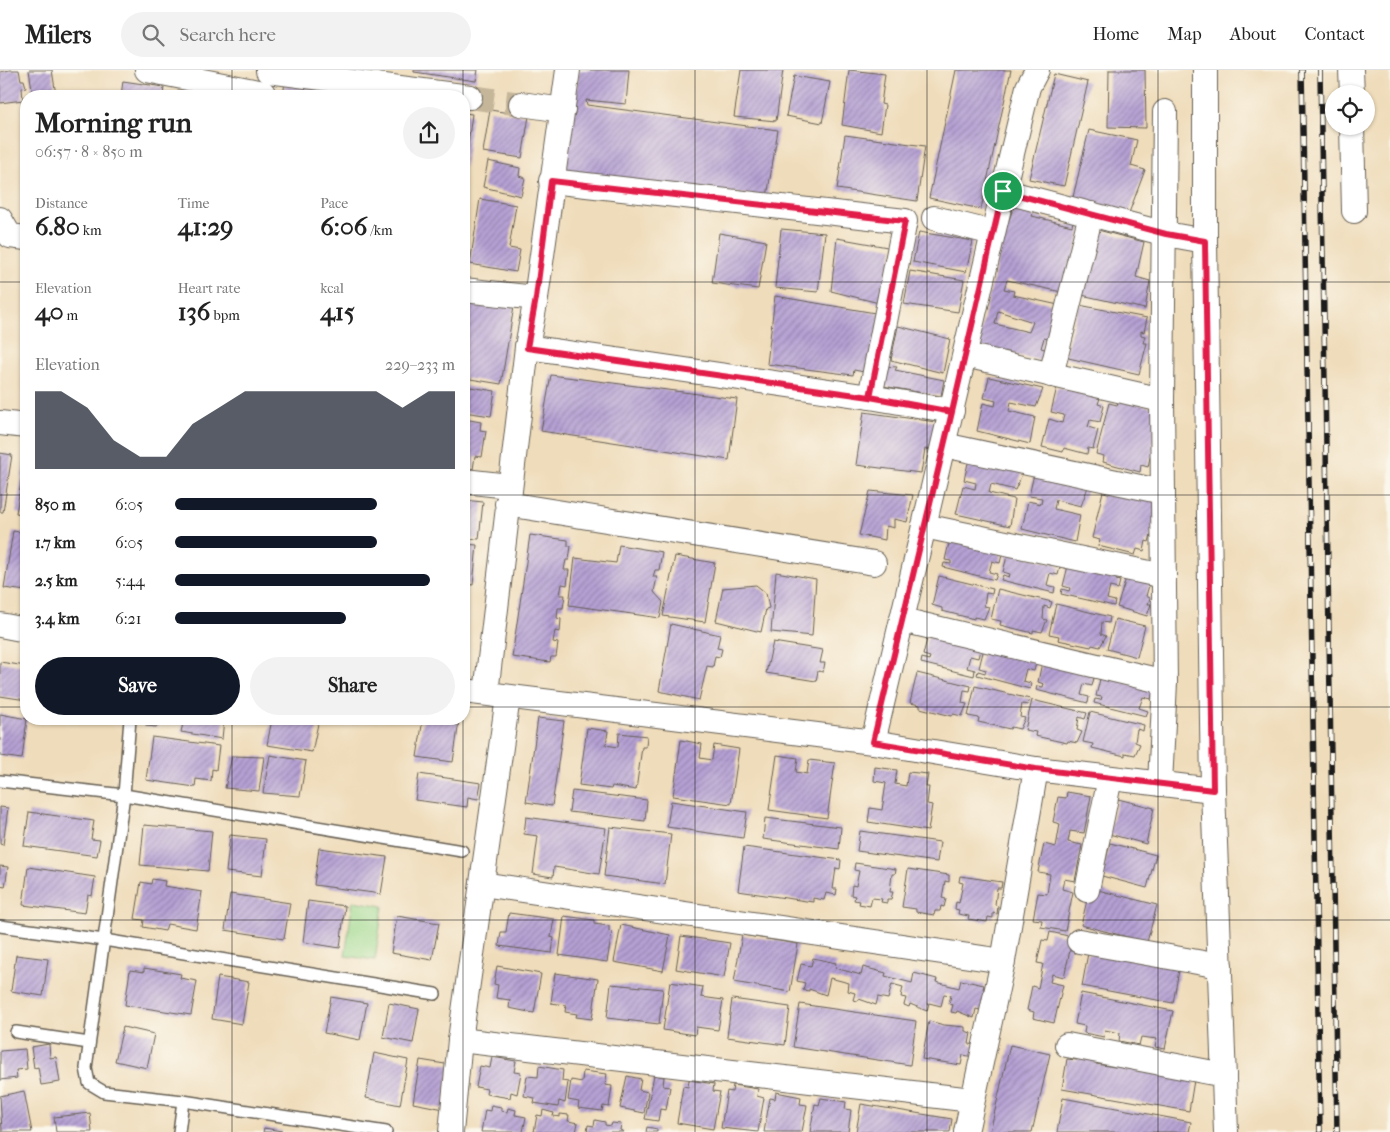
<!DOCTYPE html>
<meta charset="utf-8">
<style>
:root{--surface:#fff;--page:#f2f2f2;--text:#222;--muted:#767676;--line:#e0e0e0;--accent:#111827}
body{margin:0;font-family:"IM FELL French Canon",serif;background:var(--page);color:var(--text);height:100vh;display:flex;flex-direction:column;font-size:19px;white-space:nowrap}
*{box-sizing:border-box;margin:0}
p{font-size:16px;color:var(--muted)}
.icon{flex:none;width:28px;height:28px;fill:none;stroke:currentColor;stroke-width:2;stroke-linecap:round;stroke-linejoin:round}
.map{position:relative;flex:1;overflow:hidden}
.sheet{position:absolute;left:20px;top:20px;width:450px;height:635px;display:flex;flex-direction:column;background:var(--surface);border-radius:20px;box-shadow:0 1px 4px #0004}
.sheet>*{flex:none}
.buttons{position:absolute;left:1325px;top:15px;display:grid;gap:10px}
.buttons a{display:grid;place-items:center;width:50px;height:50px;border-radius:50%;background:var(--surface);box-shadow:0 1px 4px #0004;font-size:25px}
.pin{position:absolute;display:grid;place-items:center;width:42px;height:42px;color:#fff;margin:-21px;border:2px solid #fff;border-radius:50%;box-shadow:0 1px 5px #0007}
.round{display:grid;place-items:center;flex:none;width:52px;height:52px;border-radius:26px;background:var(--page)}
.summary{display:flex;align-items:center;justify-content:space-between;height:85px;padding:0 15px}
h1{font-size:28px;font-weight:700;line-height:38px}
.figures{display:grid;grid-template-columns:repeat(3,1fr);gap:8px;height:85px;padding:5px 15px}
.figures div{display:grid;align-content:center}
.figures b{font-size:25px;font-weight:700}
.figures small{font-size:14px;font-weight:400}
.figures p{font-size:14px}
.chart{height:140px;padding:10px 15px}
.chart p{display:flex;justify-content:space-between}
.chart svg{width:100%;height:90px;margin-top:5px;fill:var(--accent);opacity:.7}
.primary-button{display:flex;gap:10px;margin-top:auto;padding:10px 15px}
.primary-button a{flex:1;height:58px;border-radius:30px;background:var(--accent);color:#fff;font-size:20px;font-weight:700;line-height:58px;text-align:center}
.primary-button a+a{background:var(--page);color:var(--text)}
ul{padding:0 15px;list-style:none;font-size:16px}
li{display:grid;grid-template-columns:80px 60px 1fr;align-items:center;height:38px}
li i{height:12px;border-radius:6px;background:var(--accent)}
header{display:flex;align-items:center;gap:30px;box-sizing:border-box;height:70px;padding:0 25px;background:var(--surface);border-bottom:1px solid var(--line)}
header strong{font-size:24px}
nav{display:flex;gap:28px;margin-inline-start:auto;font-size:18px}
.search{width:350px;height:45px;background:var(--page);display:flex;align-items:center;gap:12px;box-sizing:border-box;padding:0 18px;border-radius:28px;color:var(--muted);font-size:19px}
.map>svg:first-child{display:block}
.green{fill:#9dd88c;stroke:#5c7a54}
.building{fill:url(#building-hatch);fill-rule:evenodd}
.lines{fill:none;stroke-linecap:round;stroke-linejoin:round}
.minor-tunnel{stroke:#c5b69a;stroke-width:24;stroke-dasharray:24 12;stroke-linecap:butt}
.service-casing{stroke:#665f53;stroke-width:14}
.minor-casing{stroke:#665f53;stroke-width:26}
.service{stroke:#fff;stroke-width:11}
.minor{stroke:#fff;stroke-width:24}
.rail-casing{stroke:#1c1c1c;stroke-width:5.5}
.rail{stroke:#fbf7ec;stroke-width:4;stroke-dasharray:11;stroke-linecap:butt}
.route-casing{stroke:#fff;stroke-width:10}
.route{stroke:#e11d48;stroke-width:6}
.grid{fill:none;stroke:#1c1c1c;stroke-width:1;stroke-opacity:0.55}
</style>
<header>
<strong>Milers</strong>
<div class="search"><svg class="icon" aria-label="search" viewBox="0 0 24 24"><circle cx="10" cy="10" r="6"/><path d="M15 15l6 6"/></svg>Search here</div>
<nav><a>Home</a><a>Map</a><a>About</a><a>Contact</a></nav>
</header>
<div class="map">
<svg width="1390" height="1062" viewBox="0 0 1390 1062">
<defs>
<pattern id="building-hatch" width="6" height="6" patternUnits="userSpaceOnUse" patternTransform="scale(1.25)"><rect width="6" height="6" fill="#b6a1d4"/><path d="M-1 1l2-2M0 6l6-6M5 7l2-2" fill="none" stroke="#9382ab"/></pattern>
</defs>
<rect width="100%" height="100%" fill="#fbf7ec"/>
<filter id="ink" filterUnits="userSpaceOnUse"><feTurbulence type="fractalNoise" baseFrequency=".02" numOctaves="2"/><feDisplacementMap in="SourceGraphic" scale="10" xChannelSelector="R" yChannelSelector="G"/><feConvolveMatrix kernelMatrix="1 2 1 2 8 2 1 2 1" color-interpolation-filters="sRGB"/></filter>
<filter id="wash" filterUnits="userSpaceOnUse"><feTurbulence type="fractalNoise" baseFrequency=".0096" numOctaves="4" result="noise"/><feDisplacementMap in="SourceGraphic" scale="20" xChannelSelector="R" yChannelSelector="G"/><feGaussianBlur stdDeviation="1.12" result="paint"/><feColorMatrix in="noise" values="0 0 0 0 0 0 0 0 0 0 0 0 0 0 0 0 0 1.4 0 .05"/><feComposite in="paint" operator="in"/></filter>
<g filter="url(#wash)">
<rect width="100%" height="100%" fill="#efdcba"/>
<path class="green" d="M353 831 383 836 375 890 345 886Z"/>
<g id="blocks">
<g class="building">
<path d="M10 0H19L21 10H24L26 17 22 18 23 30 0 33V2Z"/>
<path d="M29 0H52L56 25 33 26Z"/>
<path d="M414 0H478L476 11 414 2Z"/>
<path d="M579 0H629L626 34 586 30 587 35 778 60 767 127 565 103Z"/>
<path d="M741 0H783L776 51 734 47Z"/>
<path d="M849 0 885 4 881 34 885 35 881 62 842 55Z"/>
<path d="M956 0H1011L981 139 929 128Z"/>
<path d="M1109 0H1145L1146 58 1108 57Z"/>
<path d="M1054 4 1088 12 1064 116 1029 109Z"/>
<path d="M794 6 830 12 822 53 786 46Z"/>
<path d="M123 11 164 17 163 26H121Z"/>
<path d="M285 12 345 23V26H283Z"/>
<path d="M490 40 529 46 522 88 483 82Z"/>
<path d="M464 43 472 44 465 97H464Z"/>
<path d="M1089 60 1137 70 1131 96 1145 100 1129 143 1073 127Z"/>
<path d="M845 65 925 76 917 131 837 119Z"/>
<path d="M488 91 520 98 519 106 525 108 521 126 483 117Z"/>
<path d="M480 129 516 135 509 178 520 180 516 202 470 194Z"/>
<path d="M1014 136 1034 139 1032 146 1072 156 1073 151 1082 154 1066 223 1007 210 1004 219 1014 221 1013 225 1063 236 1060 249 1053 248 1051 255 1059 256 1056 271 1044 268 1041 278 1048 280 1045 291 977 277 1004 164ZM998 241 1033 252 1029 262 995 254Z"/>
<path d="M781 159 825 163 818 222 775 218Z"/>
<path d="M1094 159 1144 172 1136 207 1150 211 1145 239 1077 224Z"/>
<path d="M919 162 973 171 966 202 913 192Z"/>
<path d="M719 163 766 171 758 219 712 213Z"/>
<path d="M837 168 893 178 883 234 831 221Z"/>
<path d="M910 201 964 210 958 242 904 234Z"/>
<path d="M775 226 881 244 869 303 854 300 853 305 767 294Z"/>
<path d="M465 229 514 236 501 314 464 308Z"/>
<path d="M1079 235 1147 248 1144 262 1141 261V265L1145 266 1143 273H1147L1139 304 1064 287Z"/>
<path d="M898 256 950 269 943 303 891 290Z"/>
<path d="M881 296 897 297 895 300 944 310 941 326 877 315Z"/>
<path d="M551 305 737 329 729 390 541 361Z"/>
<path d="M989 307 1043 319 1036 337 1011 332 1009 341 1035 347 1030 374 977 361 983 333 995 336 996 331 984 328Z"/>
<path d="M464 316 495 321 491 346 464 342Z"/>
<path d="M1057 317 1101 325 1098 334 1104 336 1100 352 1090 350 1088 357 1098 360 1093 379 1088 378 1087 384 1064 378 1063 382 1042 377 1049 349 1062 353 1064 345 1051 342Z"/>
<path d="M1119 329 1155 338 1153 388 1150 387 1148 397 1141 395 1140 402 1103 392 1104 386 1096 384 1109 333 1117 335Z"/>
<path d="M864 342 936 352 932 380 925 379 921 403 856 395Z"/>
<path d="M464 349 481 352 480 360 486 361 482 387 475 386 473 399 464 397Z"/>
<path d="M0 383 12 385 3 442H0Z"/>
<path d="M25 387H26V445L16 443Z"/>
<path d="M969 389 1023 402 1015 420 991 414 989 423 1014 429 1010 456 956 444 963 416 975 419 976 413 964 410Z"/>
<path d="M1034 404 1088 417 1081 436 1056 430 1054 439 1080 445 1075 472 1022 459 1028 431 1041 434 1042 428 1029 426Z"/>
<path d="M1104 417 1156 430 1157 442 1149 472 1146 471 1144 481 1137 479 1135 485 1098 476 1100 470 1092 468Z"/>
<path d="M870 421 913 425 907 452 894 449V458L886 456 885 470 859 465Z"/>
<path d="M464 430 483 432 479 469 464 468Z"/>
<path d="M13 461 26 463V521L4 518Z"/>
<path d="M530 465 568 470V476H571L569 490H566L564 500H569L567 515 562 514 560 525H565L563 538H558L557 548 561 549 560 562 555 561 553 572 558 573 556 587H551L550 592 512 587Z"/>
<path d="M950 469 998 481V484L1002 485 1000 493 992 491 989 502 997 504 995 510 943 497 944 493 951 494V491L945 490Z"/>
<path d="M464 474 477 475 473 515 464 513Z"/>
<path d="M619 475 662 482 659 500H655L653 507H657L654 522 663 532 660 548 569 535 575 488 616 493Z"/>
<path d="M1008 482 1057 494 1056 496 1060 497 1058 505 1050 503 1047 515 1055 517 1054 523 1001 510 1003 505 1009 507 1010 504 1003 502Z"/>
<path d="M675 486 715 493 705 552 663 546Z"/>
<path d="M1068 496 1117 508 1116 510 1120 511 1118 519 1110 517 1107 529 1115 531 1114 536 1061 524 1062 519 1069 521 1070 518 1063 516Z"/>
<path d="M776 502 816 509 812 566 771 562Z"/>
<path d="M1127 505 1150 512 1146 526 1150 528 1148 534H1151L1147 546 1117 537Z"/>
<path d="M939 506 993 519 992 524 986 523 984 536 989 537 984 549 974 547V549L942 541V538L932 535Z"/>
<path d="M756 515 766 523 769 538 766 539 761 562 716 551 723 518Z"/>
<path d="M998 519 1052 532 1050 538 1044 536 1043 549 1047 550 1042 562 1033 560V563L1000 555 1001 551 991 549Z"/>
<path d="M1056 534 1110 547 1109 553 1102 552 1101 564 1106 566 1100 577 1092 575 1091 577 1058 570 1059 566 1049 564Z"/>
<path d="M1115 549 1145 556 1137 587 1107 579Z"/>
<path d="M671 554 720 565 717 578 722 579 720 587 715 586 713 597 707 596 699 630 659 621Z"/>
<path d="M928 565 980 580 978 588 970 586 967 598 975 600 974 606 921 593 922 588 929 590 930 587 923 585Z"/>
<path d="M773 572 823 580 820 593H825L823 602 818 601 816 611 766 603Z"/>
<path d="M984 578 1036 593 1034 601 1026 599 1023 611 1031 613 1030 619 977 605 978 601 985 603 986 600 979 598Z"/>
<path d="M0 592 26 596V630L0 626Z"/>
<path d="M1042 592 1091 604 1090 607 1094 608 1092 616 1084 614 1081 625 1089 627 1088 633 1036 620 1037 616 1043 617 1044 614 1038 612Z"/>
<path d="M917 603 971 616 970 621 964 620 962 633 967 634 962 646 953 644 952 646 920 638V635L910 633Z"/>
<path d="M1101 605 1153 621 1151 629 1143 627 1139 638 1148 641 1146 646 1094 633 1095 629 1101 630 1102 627 1096 626Z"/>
<path d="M975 616 1030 629 1028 635 1022 634 1020 647 1025 648 1020 659 1011 657 1010 659 978 652 979 648 968 646Z"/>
<path d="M1032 630 1087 643 1085 649 1079 647 1077 660 1082 662 1077 673 1068 671 1067 673 1035 666 1036 662 1025 660Z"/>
<path d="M1090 642 1144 655 1143 661 1137 659 1135 672 1140 674 1135 685 1125 683V686L1092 678 1093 674 1083 672Z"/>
<path d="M0 644 27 649 22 689 0 686Z"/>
<path d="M538 648 564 651 552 736 526 732Z"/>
<path d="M148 649H159L157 657 146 656Z"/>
<path d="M184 649H224L222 669 181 662Z"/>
<path d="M272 649H319L312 682 267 675Z"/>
<path d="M423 649 459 651 453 692 417 687Z"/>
<path d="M587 658 608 661 606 675 618 677 619 663 647 666 646 677H642L636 720 612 716 611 719 579 715Z"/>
<path d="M152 667 219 676 216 700 212 699 211 711 196 709 195 717 146 710Z"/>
<path d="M681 670 702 674 700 688 712 690 714 675 739 679 731 734 673 726Z"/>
<path d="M270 685 306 691 300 726 263 723Z"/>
<path d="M777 685 798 688 796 702 807 704 809 690 835 693 827 748 769 740Z"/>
<path d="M232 686 264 687 259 721 225 718Z"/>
<path d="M875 697 897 700 895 714 906 716 908 702 928 704 926 717H929L927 734 932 735 928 761 868 752 870 738 882 740 886 713 874 711Z"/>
<path d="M419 704 481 713 478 729 468 727 467 737 415 730Z"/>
<path d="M572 721 647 730 645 751 569 742Z"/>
<path d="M1067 722 1091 726 1084 763 1070 761 1068 772 1082 775 1075 811 1064 809 1062 819 1073 822 1065 861 1041 857 1042 850 1033 849 1038 823 1047 824 1050 804 1038 802 1044 774 1056 777 1060 754 1053 752 1058 727 1066 728Z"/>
<path d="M1118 729 1154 738 1146 774 1109 764Z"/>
<path d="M671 731 747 742 743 768 667 757Z"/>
<path d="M0 737 8 738 3 775 0 774Z"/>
<path d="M29 742 94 751 91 769 100 770 97 786 24 776Z"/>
<path d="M526 747 606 758 599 804 554 797 553 807 533 804 538 766 524 764Z"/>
<path d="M765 748 841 757 839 779 763 769Z"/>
<path d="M144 755 212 761 208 801 140 795Z"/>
<path d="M610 757 671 764 665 814 604 806Z"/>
<path d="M860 761 940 772 937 792 857 781Z"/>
<path d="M230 765 266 769 262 806 226 802Z"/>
<path d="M1110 773 1156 785 1147 818 1102 806Z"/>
<path d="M744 777 841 790 840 799 836 798 833 819H837L836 825 826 823 824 830 813 828V832L738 821Z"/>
<path d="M319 778 387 787 381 824 314 815Z"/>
<path d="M855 793 896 799 895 804H892L890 822H893L891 829H887V833L881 832 882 829 872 828 870 836 859 834 860 831 854 830 855 826 851 825 852 815 856 816 859 801 854 800Z"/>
<path d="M0 796 8 797 5 817 0 816Z"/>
<path d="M28 797 95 807 92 826 88 825 85 843 23 835Z"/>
<path d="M908 799 949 805V812L945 811 942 828 946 829 944 837 941 836 940 841H935L934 845 916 842V839L902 837Z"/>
<path d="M960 806 1002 812 1001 818H997L995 835 998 836 997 844 993 843V848L988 847 987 852 968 849 969 846 958 844 959 840 955 839 956 832 959 833 963 813 959 812Z"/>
<path d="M152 809 165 811 164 816 202 822 196 859 167 854 165 861 143 857 144 850 135 849 141 812 151 814Z"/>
<path d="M1090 818 1157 835 1147 872 1081 855Z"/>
<path d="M230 824 290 833 284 869 225 860Z"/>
<path d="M308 831 345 836 340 878 303 872Z"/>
<path d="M509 843 554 849 551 867 554 868 552 883 499 876 501 862H506Z"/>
<path d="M397 846 439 853 432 890 391 883Z"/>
<path d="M564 846 594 850V854L609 856V861L612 862 607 892 559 885Z"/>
<path d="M621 855 670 865 663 901 614 892Z"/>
<path d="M1050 862 1073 867 1064 907 1052 904 1050 912 1063 915 1054 953 1033 948 1034 942 1027 940 1032 916 1038 918 1043 894 1037 893 1042 870 1048 871Z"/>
<path d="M742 865 798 874 790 922 734 912Z"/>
<path d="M681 866 730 873 724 907 676 899Z"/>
<path d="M1088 883 1180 895 1173 933 1082 916Z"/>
<path d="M16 885 48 889 43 926 11 921Z"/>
<path d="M813 888 836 893 835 898 861 905 863 897 886 903 885 906 912 913 914 903 937 909 936 912 959 918 961 910 984 915 983 919 995 922 988 942 976 939 974 948 957 941 956 943 951 942 953 935 949 934 951 925 944 924 941 936 929 933 927 941 910 934 909 937 904 935 906 928 901 927 903 917 892 914 888 929 878 927 876 935 859 929 858 931 853 930 855 923 848 921 849 913 830 908 826 925 809 919V921L803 920 805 913 797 911 801 894 811 896Z"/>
<path d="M497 896 541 904 534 943 509 938 510 930 496 928 498 915 494 914Z"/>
<path d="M144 898 181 904 180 908 197 911 191 945 125 935 130 900 144 902Z"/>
<path d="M555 903 598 909 592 949 576 947 577 944 565 942 566 935 551 933Z"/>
<path d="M218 907 249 912 242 954 212 949Z"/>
<path d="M670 912 703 917 701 927 723 930 718 960 696 957 695 965 663 960Z"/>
<path d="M611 914 663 919 659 954 607 948Z"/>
<path d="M1081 923 1173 941 1165 979 1155 977 1157 969 1141 967 1139 975 1119 971 1120 963 1105 960 1104 967 1084 963 1085 956 1075 954Z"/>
<path d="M331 927 367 933 360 970 324 963Z"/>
<path d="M732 929 790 937 785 975 727 967Z"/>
<path d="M389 933 419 939 413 973 383 967Z"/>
<path d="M800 934 916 951 910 995 793 977Z"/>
<path d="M929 951 944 955 965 957V961L971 963 969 974 976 975 974 987 963 985 961 995 922 989Z"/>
<path d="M123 957 154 964 147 998 115 991Z"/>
<path d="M49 974 50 988 56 987 60 1012 41 1015 38 997 34 998 31 977Z"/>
<path d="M1010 975 1050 984 1032 1062H990Z"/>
<path d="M25 979 27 999 16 1000 17 1008 0 1010V981Z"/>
<path d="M374 983 408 990 400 1035 366 1028Z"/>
<path d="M1078 983 1097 987 1096 994 1115 997 1117 990 1135 993 1134 1000 1194 1010 1189 1041 1062 1019 1067 989 1077 990Z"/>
<path d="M492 987 516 991 514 1002 521 1003 517 1024 511 1022 510 1028 486 1024 487 1019 476 1017 480 996 490 998Z"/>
<path d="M420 990 451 995 444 1039 413 1033Z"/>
<path d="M539 996 563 1000 562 1011 568 1012 565 1033 559 1031 558 1037 534 1033 535 1028 524 1026 527 1006 538 1007Z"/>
<path d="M583 1001 607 1004 605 1015 612 1016 609 1037 603 1036 602 1041 578 1038 579 1032 568 1030 571 1010 582 1012Z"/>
<path d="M654 1005 664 1007 663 1016 670 1017 666 1040 660 1039 658 1051 645 1049Z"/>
<path d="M627 1006 641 1009 639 1020 648 1022 644 1043 620 1038Z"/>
<path d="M689 1010 714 1014 713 1021 720 1022 713 1059 677 1053 683 1016 688 1017Z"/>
<path d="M733 1015 758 1019 757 1026 764 1028 758 1062 721 1058 727 1021 732 1022Z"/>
<path d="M24 1021 32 1062H2L0 1026Z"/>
<path d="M776 1022 801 1027 800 1034 807 1035 802 1062H764L770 1028 775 1029Z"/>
<path d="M821 1028 846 1032 845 1039 851 1040 848 1062H810L815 1034 819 1035Z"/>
<path d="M1063 1028 1191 1052 1189 1062H1057Z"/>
<path d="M861 1034 952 1049 950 1062H856Z"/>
<path d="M491 1035 501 1037V1041L507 1042 508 1038 516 1040 515 1045 526 1047 523 1062H481L485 1040 490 1041Z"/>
<path d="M543 1040 554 1043 553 1046 560 1047V1044L569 1045 568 1051 578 1053 576 1062H534L537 1045 542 1046Z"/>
<path d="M90 1043 92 1062H56L54 1047Z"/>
<path d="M595 1050 605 1052V1055L611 1056 612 1053 621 1054 620 1060 624 1062H587L588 1055 594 1056Z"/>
<path d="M647 1057 657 1059V1062H646Z"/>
<path d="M264 1058 282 1061V1062H263Z"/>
</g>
</g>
</g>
<g filter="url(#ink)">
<use href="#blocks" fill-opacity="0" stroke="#665f53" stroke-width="1"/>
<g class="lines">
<path class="minor-tunnel" d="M470 27 521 34"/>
<g class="service-casing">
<g id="service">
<path d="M130 649 124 725 86 998 89 1013 104 1022 183 1031 386 1062"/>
<path d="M0 711 124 725 462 781"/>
<path d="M0 856 104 870 435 924"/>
<path d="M16 962 89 973"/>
<path d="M179 1062 183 1031"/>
</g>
</g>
<g class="minor-casing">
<g id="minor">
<path d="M147 0 263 23"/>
<path d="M1205 0V171L1213 720 1226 1062"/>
<path d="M1351 0 1352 24"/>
<path d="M268 1 470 27"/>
<path d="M521 34 563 40"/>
<path d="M1352 56 1354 141"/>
<path d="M551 111 905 151 870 327"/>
<path d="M1003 121 1166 164 1205 171"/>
<path d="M934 148 993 163"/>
<path d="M0 149 10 166 26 168"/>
<path d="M464 220 536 228"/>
<path d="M527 277 870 327 952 341"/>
<path d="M965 285 1162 330"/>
<path d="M1051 305 1091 144"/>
<path d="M0 353 26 356"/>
<path d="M944 375 1163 422"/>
<path d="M464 411 509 416"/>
<path d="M507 434 874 493"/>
<path d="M924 456 1164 506"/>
<path d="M902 550 1165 612"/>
<path d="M0 555 26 560"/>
<path d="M464 621 873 672 1036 699 1003 891 966 1062"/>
<path d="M486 623 527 277 536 228 568 0"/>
<path d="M873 672 1003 121 1028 17 1037 0"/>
<path d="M1036 699 1213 720"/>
<path d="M1160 714 1165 612 1162 330 1165 42"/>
<path d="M482 814 1003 891"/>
<path d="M1087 820 1110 708"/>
<path d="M1079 871 1220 896"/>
<path d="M460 970 972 1030"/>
<path d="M1067 975 1224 1005"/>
<path d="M451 1062 460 970 508 627"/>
</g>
</g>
<use href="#service" class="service"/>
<use href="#minor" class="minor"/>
<g class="rail-casing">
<g id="rail">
<path d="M1302 0 1320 1062"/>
<path d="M1320 0 1337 1062"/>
</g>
</g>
<use href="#rail" class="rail"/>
</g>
</g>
<g class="lines" filter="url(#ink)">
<g class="route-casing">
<path id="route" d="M1003 121 952 342 870 327 527 278 536 228 551 111 905 151 870 327 952 342 873 672 1036 699 1213 720 1205 171 1166 164 1003 121"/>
</g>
<use href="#route" class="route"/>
</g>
<path class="grid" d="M232 0V26M463 0V26M695 0V1062M927 0V1062M1158 0V1062M0 212H26M464 212H1390M0 425H26M464 425H1390M0 637H26M464 637H1390M232 649V1062M463 649V1062M0 850H1390"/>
</svg>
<div class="buttons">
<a><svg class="icon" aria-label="locate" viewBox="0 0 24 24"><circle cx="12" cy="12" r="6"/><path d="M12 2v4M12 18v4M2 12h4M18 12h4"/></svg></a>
</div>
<div class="pin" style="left:1003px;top:121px;background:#1e9e55"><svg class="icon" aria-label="arrive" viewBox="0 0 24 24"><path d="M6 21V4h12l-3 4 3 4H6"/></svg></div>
<section class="sheet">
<div class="summary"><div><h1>Morning run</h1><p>06:57 · 8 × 850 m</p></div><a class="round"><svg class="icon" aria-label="share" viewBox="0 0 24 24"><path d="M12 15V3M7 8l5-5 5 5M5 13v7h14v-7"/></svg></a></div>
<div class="figures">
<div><p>Distance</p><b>6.80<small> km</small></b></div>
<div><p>Time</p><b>41:29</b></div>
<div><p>Pace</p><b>6:06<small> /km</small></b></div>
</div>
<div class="figures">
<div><p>Elevation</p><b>40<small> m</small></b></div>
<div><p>Heart rate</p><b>136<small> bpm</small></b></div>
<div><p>kcal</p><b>415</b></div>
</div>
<div class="chart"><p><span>Elevation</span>229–233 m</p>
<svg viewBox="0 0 160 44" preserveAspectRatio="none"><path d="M0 44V6L10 6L20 14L30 30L40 38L50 38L60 22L70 14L80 6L90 6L100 6L110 6L120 6L130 6L140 14L150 6L160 6V44z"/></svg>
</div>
<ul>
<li><b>850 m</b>6:05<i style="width:72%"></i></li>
<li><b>1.7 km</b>6:05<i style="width:72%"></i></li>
<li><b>2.5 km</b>5:44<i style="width:91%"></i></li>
<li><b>3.4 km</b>6:21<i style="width:61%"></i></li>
</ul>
<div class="primary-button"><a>Save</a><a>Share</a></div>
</section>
</div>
